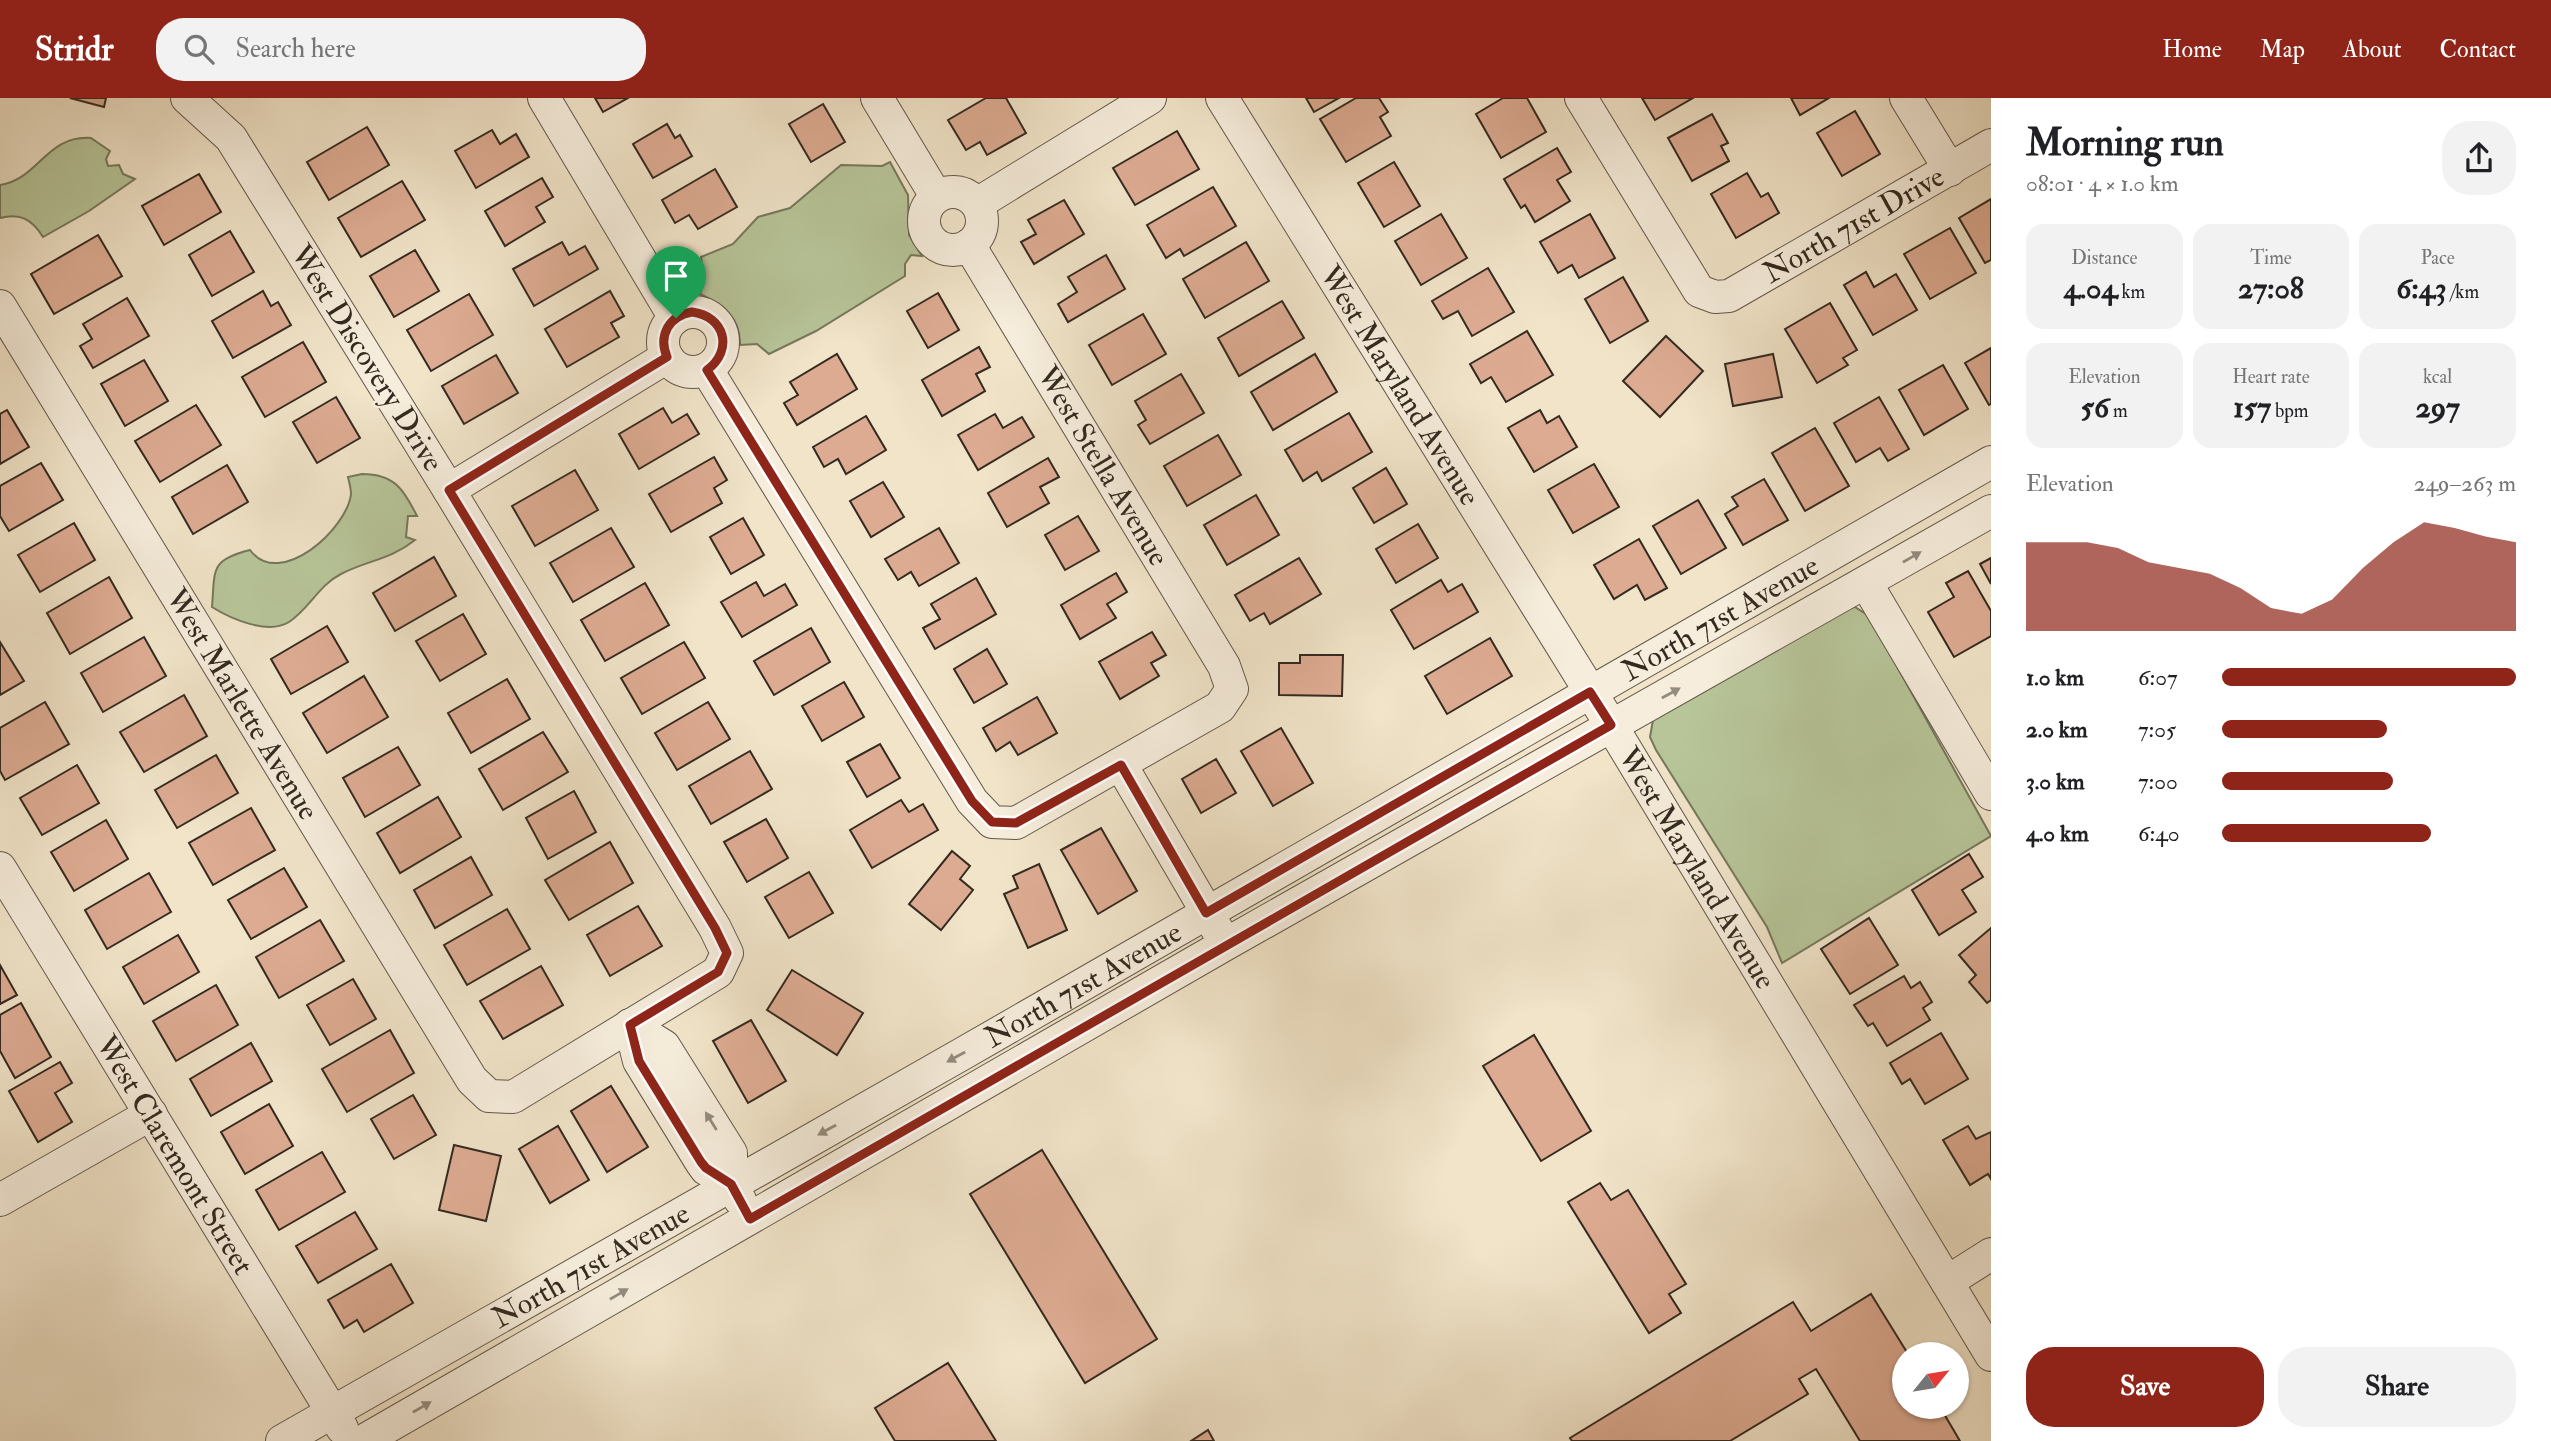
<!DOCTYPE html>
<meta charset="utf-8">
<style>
:root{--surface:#fff;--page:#f2f2f2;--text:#202124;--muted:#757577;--accent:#8f2418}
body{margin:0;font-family:"IM FELL Double Pica",serif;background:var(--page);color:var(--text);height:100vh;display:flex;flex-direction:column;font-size:26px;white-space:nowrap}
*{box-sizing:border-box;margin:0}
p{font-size:23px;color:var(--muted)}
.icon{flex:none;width:38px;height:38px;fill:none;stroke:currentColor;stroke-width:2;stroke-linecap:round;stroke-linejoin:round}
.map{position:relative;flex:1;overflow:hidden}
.sheet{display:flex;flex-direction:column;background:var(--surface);width:560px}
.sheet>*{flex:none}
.needle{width:46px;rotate:60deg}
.tools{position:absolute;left:1892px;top:1244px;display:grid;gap:14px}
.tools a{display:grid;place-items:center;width:77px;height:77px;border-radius:50%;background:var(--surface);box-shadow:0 2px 5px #0004;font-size:35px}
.pin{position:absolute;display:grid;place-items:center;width:60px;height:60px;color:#fff;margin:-72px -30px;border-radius:50% 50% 50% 0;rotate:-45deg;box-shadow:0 0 7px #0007}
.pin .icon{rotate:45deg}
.round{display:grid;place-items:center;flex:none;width:74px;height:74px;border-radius:28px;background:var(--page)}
.overview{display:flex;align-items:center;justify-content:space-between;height:119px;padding:0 35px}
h1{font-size:38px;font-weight:700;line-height:52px}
.stats{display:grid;grid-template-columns:repeat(3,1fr);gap:10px;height:119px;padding:7px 35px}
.stats div{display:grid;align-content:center;border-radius:18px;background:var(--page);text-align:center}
.stats b{font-size:30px;font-weight:700}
.stats small{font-size:19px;font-weight:400}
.stats p{font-size:19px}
.chart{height:196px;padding:14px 35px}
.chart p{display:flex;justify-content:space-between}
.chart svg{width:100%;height:126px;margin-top:7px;fill:var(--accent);opacity:.7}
.action{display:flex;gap:14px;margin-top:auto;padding:14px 35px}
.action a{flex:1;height:80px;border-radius:28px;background:var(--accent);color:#fff;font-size:28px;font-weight:700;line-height:80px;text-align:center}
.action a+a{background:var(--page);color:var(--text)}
ul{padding:0 35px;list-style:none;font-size:23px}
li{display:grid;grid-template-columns:112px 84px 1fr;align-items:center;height:52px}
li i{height:18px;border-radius:9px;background:var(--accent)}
header{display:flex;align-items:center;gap:42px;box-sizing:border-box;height:98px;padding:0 35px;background:var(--accent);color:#fff}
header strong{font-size:33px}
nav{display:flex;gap:38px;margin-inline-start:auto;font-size:24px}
.search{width:490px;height:63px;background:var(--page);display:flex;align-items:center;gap:18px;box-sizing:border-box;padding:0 24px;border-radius:28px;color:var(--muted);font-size:26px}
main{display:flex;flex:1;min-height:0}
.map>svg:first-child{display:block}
.green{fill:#b7c599;stroke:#75785c;stroke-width:2}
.building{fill:#ddab92;stroke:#332a20;stroke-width:2}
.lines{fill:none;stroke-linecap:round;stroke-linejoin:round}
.minor-casing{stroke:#62584a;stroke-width:34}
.minor{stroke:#f6eddc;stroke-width:32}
.oneway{fill:#948c7e}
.route-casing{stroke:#fff;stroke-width:14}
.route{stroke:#8f2418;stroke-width:9}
.labels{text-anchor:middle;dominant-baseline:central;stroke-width:5;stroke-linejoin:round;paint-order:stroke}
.street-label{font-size:30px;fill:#332a20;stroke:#f6eddc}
</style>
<header>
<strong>Stridr</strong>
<div class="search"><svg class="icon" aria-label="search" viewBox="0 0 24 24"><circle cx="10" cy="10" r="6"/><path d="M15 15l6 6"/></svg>Search here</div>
<nav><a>Home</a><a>Map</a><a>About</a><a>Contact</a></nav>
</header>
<main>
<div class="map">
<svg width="1991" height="1343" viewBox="0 0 1991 1343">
<rect width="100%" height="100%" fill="#f1e4c9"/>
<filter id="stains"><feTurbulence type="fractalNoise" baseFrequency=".00286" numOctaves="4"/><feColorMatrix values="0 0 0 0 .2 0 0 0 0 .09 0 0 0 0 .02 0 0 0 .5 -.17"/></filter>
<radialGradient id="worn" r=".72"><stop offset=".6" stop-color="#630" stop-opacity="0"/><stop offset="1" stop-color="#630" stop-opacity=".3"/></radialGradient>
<g class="green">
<path d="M91 40 110 53 106 61 108 68 119 67 123 76 135 81 89 113 43 139C32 121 20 115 0 120V87C39 81 46 37 91 40Z"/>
<path d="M890 64 908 97 909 137 922 158 911 157 905 166V178L816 233 769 256 757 246 740 247C741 220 723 206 700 196L704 183 701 159 733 146 758 119 790 110 841 67 882 68Z"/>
<path d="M362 376C395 376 404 392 417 418H408L406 439 415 442C390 462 368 462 341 476 319 487 309 511 289 524 268 537 231 521 212 509 215 471 210 462 250 452 280 492 347 431 351 396 351 390 349 384 348 379Z"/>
<path d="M1855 509 1869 518 1991 738 1782 865 1767 829 1656 652 1650 639 1653 622 1845 510Z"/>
</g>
<g class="building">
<path d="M70 0H106L104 9Z"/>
<path d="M595 0H628L603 14Z"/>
<path d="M986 0H1006L1026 35 987 57 980 44 966 52 948 22Z"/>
<path d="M1306 0H1339L1314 14Z"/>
<path d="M1356 0H1379L1388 14 1380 19 1391 38 1346 64 1320 21Z"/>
<path d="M1503 0H1527L1546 34 1501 60 1476 16Z"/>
<path d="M1642 0H1693L1655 22Z"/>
<path d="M1791 0H1829L1800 17Z"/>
<path d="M823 6 845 44 811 64 789 26Z"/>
<path d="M1855 13 1880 56 1842 78 1817 35Z"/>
<path d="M1712 16 1728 45 1721 48 1729 63 1692 83 1668 40Z"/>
<path d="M667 26 675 40 680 37 692 58 653 80 633 46Z"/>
<path d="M367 29 389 67 329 102 307 64Z"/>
<path d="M492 32 500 46 516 36 529 59 476 90 455 53Z"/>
<path d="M1177 33 1199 71 1135 107 1113 70Z"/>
<path d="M1557 50 1571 74 1557 82 1570 103 1535 124 1525 107 1521 110 1504 81Z"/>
<path d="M1394 64 1420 108 1384 129 1358 85Z"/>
<path d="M715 71 737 109 698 131 689 117 675 125 662 102Z"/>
<path d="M1747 75 1761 99 1768 95 1779 115 1736 140 1711 96Z"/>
<path d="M199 76 221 114 164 147 142 108Z"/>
<path d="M542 80 553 99 536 109 545 124 505 148 485 113Z"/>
<path d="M402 83 425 122 361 159 338 120Z"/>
<path d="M1213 89 1236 128 1184 158 1180 151 1166 160 1147 127Z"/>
<path d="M1991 101V162L1985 165 1959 120Z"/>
<path d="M1064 102 1084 136 1034 166 1021 144 1036 136 1028 122Z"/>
<path d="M1441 116 1467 160 1421 187 1395 143Z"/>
<path d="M1590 116 1615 160 1579 180 1572 167 1558 175 1540 144Z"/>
<path d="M1950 130 1976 175 1930 201 1904 156Z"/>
<path d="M230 133 254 174 212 198 189 157Z"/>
<path d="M98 137 122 178 54 216 31 176Z"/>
<path d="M562 144 569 157 585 148 598 171 534 208 513 171Z"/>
<path d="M1246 144 1269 183 1205 220 1183 181Z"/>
<path d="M415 152 439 193 394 219 370 178Z"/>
<path d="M1106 157 1125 191 1068 224 1058 206 1077 194 1068 179Z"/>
<path d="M1488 170 1514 214 1472 238 1458 213 1443 221 1432 203Z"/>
<path d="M1866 174 1874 189 1896 176 1917 212 1873 237 1844 187Z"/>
<path d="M1623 179 1648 223 1610 245 1585 201Z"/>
<path d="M263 193 271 208 278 204 291 227 233 260 212 223Z"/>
<path d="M610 193 624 218 611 225 619 239 567 269 545 231Z"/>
<path d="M938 195 959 232 928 250 907 213Z"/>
<path d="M469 196 493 237 431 273 407 232Z"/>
<path d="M127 200 149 238 93 270 80 248 92 241 83 226Z"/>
<path d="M1282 203 1304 240 1239 278 1218 240Z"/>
<path d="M1830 205 1857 252 1843 260 1848 267 1817 285 1785 231Z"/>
<path d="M1143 216 1166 256 1112 287 1089 247Z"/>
<path d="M1527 233 1553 277 1506 304 1491 279 1481 285 1470 266Z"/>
<path d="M1666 238 1703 273 1660 319 1623 283Z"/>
<path d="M303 244 326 284 265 319 242 279Z"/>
<path d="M979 249 990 269 976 276 985 293 942 318 922 282Z"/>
<path d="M1991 250V306L1989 307 1965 265Z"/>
<path d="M837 256 857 291 797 327 784 305 798 297 790 284Z"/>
<path d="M1315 256 1337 294 1273 332 1251 294Z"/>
<path d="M1773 256 1782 299 1733 308 1725 266Z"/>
<path d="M496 257 518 295 464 326 442 288Z"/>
<path d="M144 262 168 303 125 328 101 286Z"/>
<path d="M1943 267 1968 311 1924 337 1899 292Z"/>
<path d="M1181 276 1204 315 1150 346 1138 327 1146 322 1135 303Z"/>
<path d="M336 299 360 340 317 365 293 324Z"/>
<path d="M1879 299 1909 351 1888 363 1880 350 1856 364 1834 325Z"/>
<path d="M196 307 221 347 160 384 135 343Z"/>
<path d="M663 310 672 325 687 316 699 336 639 371 619 336Z"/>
<path d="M7 312 29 349 0 366V316Z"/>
<path d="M1540 312 1547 325 1559 318 1577 349 1534 374 1508 330Z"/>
<path d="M1349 315 1372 354 1322 383 1317 374 1303 383 1285 352Z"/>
<path d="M995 316 1003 330 1022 319 1034 339 978 372 958 337Z"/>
<path d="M866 318 886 352 846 376 838 361 824 369 813 349Z"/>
<path d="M1815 330 1849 388 1805 413 1772 355Z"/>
<path d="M1218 337 1241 377 1187 408 1164 368Z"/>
<path d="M714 359 727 382 714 390 722 405 671 434 649 396Z"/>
<path d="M1048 360 1059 379 1040 389 1049 405 1007 429 988 395Z"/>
<path d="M41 365 63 402 9 433 0 418V388Z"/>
<path d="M1594 366 1619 409 1573 435 1548 392Z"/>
<path d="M227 367 248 404 193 436 172 399Z"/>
<path d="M1386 370 1407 406 1374 425 1353 390Z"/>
<path d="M575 372 598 412 535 448 512 408Z"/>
<path d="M1764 381 1788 422 1743 447 1725 416 1738 408 1732 399Z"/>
<path d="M883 384 904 419 871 439 850 403Z"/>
<path d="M1256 397 1279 437 1227 467 1204 427Z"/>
<path d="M1698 402 1726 450 1681 476 1653 428Z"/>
<path d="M1078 418 1099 453 1065 472 1045 437Z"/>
<path d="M743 420 764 457 731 476 710 439Z"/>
<path d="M74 425 95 462 40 494 18 457Z"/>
<path d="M1418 426 1438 460 1396 485 1376 451Z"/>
<path d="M611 430 634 469 573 504 550 465Z"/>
<path d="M939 430 959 465 919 488 911 474 898 482 885 461Z"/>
<path d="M1639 441 1667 490 1645 502 1637 487 1614 501 1594 467Z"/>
<path d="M434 459 456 498 395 533 373 495Z"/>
<path d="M1299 460 1321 496 1270 526 1264 515 1250 523 1235 497Z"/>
<path d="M1991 460V486L1980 466Z"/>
<path d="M1968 473 1991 513V538L1954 559 1928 514 1954 499 1946 485Z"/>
<path d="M1116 475 1127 494 1107 506 1116 520 1080 541 1061 507Z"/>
<path d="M109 479 132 520 70 556 47 515Z"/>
<path d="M976 480 996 516 935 551 923 530 940 521 931 506Z"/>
<path d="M1441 482 1448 494 1462 486 1478 514 1414 551 1391 512Z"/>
<path d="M756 484 764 498 785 486 797 507 742 539 721 504Z"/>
<path d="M645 485 669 527 605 563 581 522Z"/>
<path d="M463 516 486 556 440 583 416 543Z"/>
<path d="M327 528 348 564 291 596 271 561Z"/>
<path d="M811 530 830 564 774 597 754 563Z"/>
<path d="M1152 534 1166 557 1151 565 1159 578 1120 601 1099 564Z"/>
<path d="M144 539 166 578 103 614 81 575Z"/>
<path d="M1490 540 1512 578 1447 616 1425 578Z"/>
<path d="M0 544 24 583 0 597Z"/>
<path d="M684 544 705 580 642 616 621 580Z"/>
<path d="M987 551 1007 586 974 605 954 571Z"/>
<path d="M1300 557H1343L1342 598 1279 597V565H1300Z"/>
<path d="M364 578 388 619 327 655 303 615Z"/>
<path d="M507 581 530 621 471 655 448 615Z"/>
<path d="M844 584 864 619 822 643 802 608Z"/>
<path d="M184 597 207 638 144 674 120 634Z"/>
<path d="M1037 599 1057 635 1018 657 1010 644 996 653 983 630Z"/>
<path d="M45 604 69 646 5 682 0 673V630Z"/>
<path d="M708 604 730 641 677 672 655 635Z"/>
<path d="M1281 630 1313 685 1273 708 1241 653Z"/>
<path d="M543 634 568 674 503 712 479 671Z"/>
<path d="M880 646 900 680 867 699 847 664Z"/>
<path d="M398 649 420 687 365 719 343 680Z"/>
<path d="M750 653 772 691 711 726 689 688Z"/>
<path d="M216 657 238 695 177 730 155 692Z"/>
<path d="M1216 661 1236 695 1201 715 1182 681Z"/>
<path d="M77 667 99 705 42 737 20 700Z"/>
<path d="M574 693 596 734 548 761 526 720Z"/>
<path d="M438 699 461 739 400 775 377 735Z"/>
<path d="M901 702 909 714 923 706 938 732 872 770 850 732Z"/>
<path d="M251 710 275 752 213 787 189 745Z"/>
<path d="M766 721 788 760 747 784 724 744Z"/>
<path d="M106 722 128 761 74 793 51 754Z"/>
<path d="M1101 730 1137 793 1098 816 1061 752Z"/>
<path d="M610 744 633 785 569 822 545 782Z"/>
<path d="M952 753 970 768 960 781 973 792 941 832 909 806Z"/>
<path d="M1969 756 1983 779 1962 792 1976 814 1939 837 1912 792Z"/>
<path d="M471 759 492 797 435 830 414 792Z"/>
<path d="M1039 766 1067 832 1028 850 1004 796 1018 790 1013 778Z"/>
<path d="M284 770 307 809 251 841 228 802Z"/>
<path d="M809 774 833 815 789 840 765 799Z"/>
<path d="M149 775 171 814 107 851 85 812Z"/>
<path d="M638 808 662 848 610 878 587 837Z"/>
<path d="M507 811 530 851 467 887 444 847Z"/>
<path d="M1869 820 1898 867 1850 896 1821 851Z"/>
<path d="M320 822 344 863 279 900 256 859Z"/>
<path d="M1991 830V902L1987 905 1969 884 1976 877 1959 857Z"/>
<path d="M178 837 199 874 144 906 123 869Z"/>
<path d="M0 867 17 897 0 906Z"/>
<path d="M541 868 563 907 503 941 480 903Z"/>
<path d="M792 872 863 915 837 957 767 912Z"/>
<path d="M1904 878 1911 890 1920 884 1932 904 1923 910 1930 922 1887 948 1873 925 1868 928 1854 907Z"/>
<path d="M353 881 376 921 330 947 307 907Z"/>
<path d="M216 887 238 927 176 963 153 923Z"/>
<path d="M21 905 51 959 15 980 0 953V917Z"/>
<path d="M751 922 786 983 748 1005 713 943Z"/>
<path d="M390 932 414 975 347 1014 322 971Z"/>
<path d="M1941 935 1968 981 1925 1006 1910 981 1902 986 1890 965Z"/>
<path d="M1534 937 1591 1033 1541 1063 1483 968Z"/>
<path d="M251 945 272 983 211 1018 190 981Z"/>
<path d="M60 964 72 985 55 995 72 1024 38 1044 9 993Z"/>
<path d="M611 988 648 1049 607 1074 571 1013Z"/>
<path d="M413 997 436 1037 394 1061 371 1021Z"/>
<path d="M269 1006 293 1048 245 1076 221 1034Z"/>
<path d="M558 1028 589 1082 550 1105 519 1051Z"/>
<path d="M1968 1028 1976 1041 1991 1034V1081L1988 1076 1970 1087 1943 1042Z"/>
<path d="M454 1047 501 1058 486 1123 439 1112Z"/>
<path d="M1042 1052 1157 1241 1085 1285 970 1096Z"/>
<path d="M322 1054 345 1094 279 1132 256 1092Z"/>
<path d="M1600 1085 1611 1102 1628 1092 1686 1186 1669 1196 1681 1215 1649 1235 1568 1104Z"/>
<path d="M355 1114 377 1151 318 1185 296 1148Z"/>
<path d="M391 1166 413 1205 364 1234 357 1222 344 1230 328 1202Z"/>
<path d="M1871 1196 1908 1256H1904V1309H1940L1960 1343H1860L1816 1271 1799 1281 1808 1296 1730 1343H1572L1570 1340 1793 1204 1811 1233Z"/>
<path d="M948 1265 996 1343H895L875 1310Z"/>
<path d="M1208 1332 1214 1343H1191Z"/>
</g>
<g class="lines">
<g class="minor-casing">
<g id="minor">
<path d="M544 0 675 220"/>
<path d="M877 0 936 98"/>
<path id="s1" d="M1222 0 1611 627 1991 1257"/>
<path id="s2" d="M1581 0 1699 193 1715 199 1729 198 1991 47"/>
<path d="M1906 0 1950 72"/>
<circle cx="953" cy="123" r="29"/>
<path d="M977 106 1150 0"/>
<path id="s3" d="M0 208 472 982 489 998 513 999 718 874 727 855 715 830 449 392 231 40 187 0"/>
<circle cx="693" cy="244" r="30"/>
<path d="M707 272 972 703 992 724 1016 725 1220 609 1232 591 1224 568 969 147"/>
<path d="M449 392 667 259"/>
<path d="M1866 485 1991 696"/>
<path d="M1121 667 1218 833"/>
<path id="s4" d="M0 770 342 1330"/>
<path d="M630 927 664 948 731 1055V1086L740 1102"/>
<path d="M630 927 639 963 701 1064 706 1071 731 1086"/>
<path d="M0 1102 151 1016"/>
<path d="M1947 1184 1991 1156"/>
<path id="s5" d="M282 1343 962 956 1991 364"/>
<path d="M363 1343 1226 846 1991 413"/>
</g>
</g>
<use href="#minor" class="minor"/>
</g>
<defs><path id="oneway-solid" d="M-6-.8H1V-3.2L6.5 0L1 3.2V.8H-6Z" transform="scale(1.75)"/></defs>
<g class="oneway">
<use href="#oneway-solid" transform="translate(1912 459) rotate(-30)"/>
<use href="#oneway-solid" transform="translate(1671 595) rotate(-29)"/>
<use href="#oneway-solid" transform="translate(956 959) rotate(151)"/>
<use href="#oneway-solid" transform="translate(711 1023) rotate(-122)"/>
<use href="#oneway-solid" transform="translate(827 1032) rotate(151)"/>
<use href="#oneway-solid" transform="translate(619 1196) rotate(-30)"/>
<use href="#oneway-solid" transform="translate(422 1309) rotate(-30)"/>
</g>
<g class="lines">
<g class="route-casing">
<path id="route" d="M692 214C725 218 734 252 707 272L972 703 992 724 1016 725 1121 667 1206 815 1590 594 1611 627 750 1121 731 1086 706 1070 701 1064 639 963 630 927 718 874 727 855 715 830 449 392 667 259C658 237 669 218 692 214Z"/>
</g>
<use href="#route" class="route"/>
</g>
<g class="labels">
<g class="street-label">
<text stroke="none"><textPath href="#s2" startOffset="401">North 71st Drive</textPath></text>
<text transform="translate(367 260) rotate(58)">West Discovery Drive</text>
<text stroke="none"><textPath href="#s1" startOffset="338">West Maryland Avenue</textPath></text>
<text transform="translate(1103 368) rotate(59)">West Stella Avenue</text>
<text stroke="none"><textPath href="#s5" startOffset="1657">North 71st Avenue</textPath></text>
<text stroke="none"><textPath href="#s3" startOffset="466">West Marlette Avenue</textPath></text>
<text stroke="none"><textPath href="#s1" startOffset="905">West Maryland Avenue</textPath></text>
<text stroke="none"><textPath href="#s5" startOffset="922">North 71st Avenue</textPath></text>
<text stroke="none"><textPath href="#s4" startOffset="336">West Claremont Street</textPath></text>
<text stroke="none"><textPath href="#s5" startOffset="355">North 71st Avenue</textPath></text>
</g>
</g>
<rect width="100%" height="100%" filter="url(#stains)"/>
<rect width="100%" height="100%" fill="url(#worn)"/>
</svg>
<div class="tools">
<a><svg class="needle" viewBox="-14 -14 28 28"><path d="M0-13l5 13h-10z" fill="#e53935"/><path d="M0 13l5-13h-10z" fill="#757577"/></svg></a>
</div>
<div class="pin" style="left:676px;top:220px;background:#1e9e55"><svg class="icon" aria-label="arrive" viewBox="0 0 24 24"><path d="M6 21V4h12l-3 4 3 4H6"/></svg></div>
</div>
<section class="sheet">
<div class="overview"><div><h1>Morning run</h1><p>08:01 · 4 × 1.0 km</p></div><a class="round"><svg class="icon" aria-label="share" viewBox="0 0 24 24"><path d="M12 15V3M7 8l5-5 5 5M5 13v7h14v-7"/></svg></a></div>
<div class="stats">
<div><p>Distance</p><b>4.04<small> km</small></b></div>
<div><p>Time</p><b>27:08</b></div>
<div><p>Pace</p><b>6:43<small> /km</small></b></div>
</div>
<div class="stats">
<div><p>Elevation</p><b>56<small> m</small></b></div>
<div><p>Heart rate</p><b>157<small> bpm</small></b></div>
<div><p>kcal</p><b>297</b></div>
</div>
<div class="chart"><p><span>Elevation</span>249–263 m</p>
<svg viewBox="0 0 160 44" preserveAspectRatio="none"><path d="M0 44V13L10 13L20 13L30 15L40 20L50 22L60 24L70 29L80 36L90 38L100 33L110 22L120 13L130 6L140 8L150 11L160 13V44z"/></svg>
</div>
<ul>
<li><b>1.0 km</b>6:07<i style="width:100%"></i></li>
<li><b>2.0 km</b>7:05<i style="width:56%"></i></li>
<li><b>3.0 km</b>7:00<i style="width:58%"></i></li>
<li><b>4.0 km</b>6:40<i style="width:71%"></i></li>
</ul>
<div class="action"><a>Save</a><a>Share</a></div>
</section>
</main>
